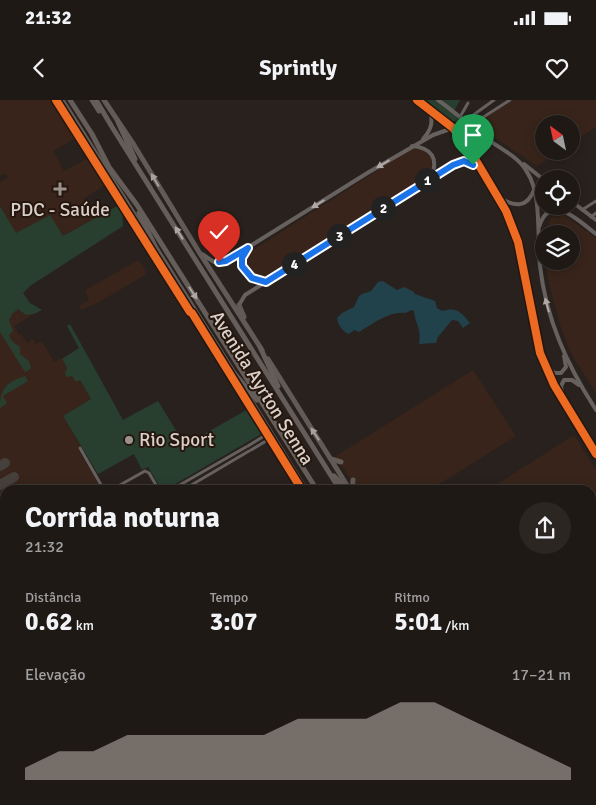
<!DOCTYPE html>
<html lang="pt">
<meta charset="utf-8">
<style>
:root{--surface:#1f1916;--page:#2c2623;--text:#f1f3f6;--muted:#a1a0a1;--line:#3c3835;--accent:#9b928d}
body{margin:0;font-family:Signika,sans-serif;background:var(--page);color:var(--text);height:100vh;display:flex;flex-direction:column;font-size:19px;white-space:nowrap}
*{box-sizing:border-box;margin:0}
p{font-size:16px;color:var(--muted)}
.icon{flex:none;width:28px;height:28px;fill:none;stroke:currentColor;stroke-width:2;stroke-linecap:round;stroke-linejoin:round}
.map{position:relative;flex:1;overflow:hidden}
.side{position:absolute;left:0px;top:385px;width:596px;height:320px;display:flex;flex-direction:column;background:var(--surface);border-radius:15px 15px 0 0;box-shadow:0 2px 12px #0003,0 0 0 1px var(--line)}
.side>*{flex:none}
.needle{width:32px;rotate:327deg}
.buttons{position:absolute;left:535px;top:15px;display:grid;gap:10px}
.buttons a{display:grid;place-items:center;width:45px;height:45px;border-radius:50%;background:var(--surface);box-shadow:0 2px 12px #0003,0 0 0 1px var(--line);font-size:25px}
.pin{position:absolute;display:grid;place-items:center;width:42px;height:42px;color:#fff;margin:-51px -21px;border-radius:50% 50% 50% 0;rotate:-45deg;box-shadow:0 0 5px #0007}
.pin .icon{rotate:45deg}
.km{position:absolute;width:25px;height:25px;margin:-12px;border-radius:50%;background:#222;color:#fff;font-size:14px;line-height:25px;text-align:center}
.round{display:grid;place-items:center;flex:none;width:52px;height:52px;border-radius:26px;background:var(--page)}
.headline{display:flex;align-items:center;justify-content:space-between;height:85px;padding:0 25px}
h1{font-size:28px;font-weight:700;line-height:38px}
.figures{display:grid;grid-template-columns:repeat(3,1fr);gap:8px;height:85px;padding:5px 25px}
.figures div{display:grid;align-content:center}
.figures b{font-size:25px;font-weight:700}
.figures small{font-size:14px;font-weight:400}
.figures p{font-size:14px}
.chart{height:140px;padding:10px 25px}
.chart p{display:flex;justify-content:space-between}
.chart svg{width:100%;height:90px;margin-top:5px;fill:var(--accent);opacity:.7}
.status{display:flex;justify-content:space-between;align-items:center;height:35px;padding:0 25px;background:var(--surface);direction:ltr}
.status svg{height:14px;fill:currentColor}
header{display:flex;justify-content:space-between;align-items:center;height:65px;padding:0 25px;background:var(--surface);font-size:22px;font-weight:700}
.map>svg:first-child{display:block}
.built{fill:#38241a}
.green{fill:#283f30}
.water{fill:#21414b}
.lines{fill:none;stroke-linecap:round;stroke-linejoin:round}
.taxiway{stroke:#46403c;stroke-width:10}
.runway{stroke:#46403c;stroke-width:24}
.minor{stroke:#66615e;stroke-width:3}
.tertiary{stroke:#66615e;stroke-width:4}
.trunk{stroke:#625a56;stroke-width:5}
.motorway{stroke:#655d59;stroke-width:5}
.cycleway-casing{stroke:#25160e;stroke-width:11}
.cycleway{stroke:#ed6a23;stroke-width:8}
.oneway{fill:#b1a8a4}
.oneway2{fill:#a9a09b}
.oneway3{fill:#b0a7a2}
.route-casing{stroke:#fff;stroke-width:10}
.route{stroke:#1a73e8;stroke-width:6}
.poi-dot{fill:#9b928d;stroke:#25160e;stroke-width:2}
.labels{text-anchor:middle;dominant-baseline:central;stroke-width:4;stroke-linejoin:round;paint-order:stroke}
.poi-label{font-size:19px;fill:#d9cfc9;stroke:#25160e}
.street-label{font-size:19px;fill:#d9cfc9;stroke:#25160e}
</style>
<div class="status"><b>21:32</b><svg viewBox="0 0 49 12"><path d="M0 12V9h3v3zM5 12V6h3v6zM10 12V3h3v9zM15 12V0h3v12zM26 1h20v11H26zM47 4h2v5h-2z"/></svg></div>
<header><svg class="icon" aria-label="back" viewBox="0 0 24 24"><path d="M15 5l-7 7 7 7"/></svg>Sprintly<svg class="icon" aria-label="heart" viewBox="0 0 24 24"><path d="M12 20l-8-8c-3-5 5-10 8-4 3-6 11-1 8 4z"/></svg></header>
<div class="map">
<svg width="596" height="705" viewBox="0 0 596 705">
<rect width="100%" height="100%" fill="#29211d"/>
<g class="built">
<path d="M0 0H52L76 38 53 51 64 71 88 58 105 85 83 99 94 119 63 136 50 115 16 133 0 106V82L8 77 5 73 0 76Z"/>
<path d="M513 0H596V27L571 44V24H544V51H560L537 66 478 26V23Z"/>
<path d="M411 49 423 50 431 57 432 64 431 71 426 77 264 177 259 178 249 172 245 161 250 152Z"/>
<path d="M560 115 565 116 596 138V293L575 260 567 244 561 228 547 176V161H571V134H546L548 124 551 118 557 116V118L560 117Z"/>
<path d="M139 160 147 174 92 206 91 205 81 210 79 206 89 200 85 190Z"/>
<path d="M18 209 26 215 34 214 14 226 19 235 21 234 27 243 33 239 36 244 42 241 54 262 61 258 76 282 80 280 91 299 63 316 81 347 78 349 101 388 97 390H5V609L0 600V213Z"/>
<path d="M473 270 516 336 430 390H357L336 356Z"/>
<path d="M574 335 596 370V409L591 412V390H488Z"/>
<path d="M596 410V631L591 634V413Z"/>
<path d="M596 643V700L589 705H556L553 700H591V646Z"/>
</g>
<g class="green">
<path d="M424 0H460L454 11 465 22 451 21Z"/>
<path d="M119 105 122 108 123 126 30 186 23 193 30 203 42 210 34 214 26 215 18 209 12 214 9 220 13 231 9 235C11 242 15 243 20 247V254L29 261 31 268 26 272 23 269 0 232V106L16 133 50 115 63 136Z"/>
<path d="M70 224 123 320 158 301 185 345 250 308 263 330V333L165 390H162L148 367 142 370 134 354 98 374 63 316 91 299 80 280 76 282 72 276 67 277 65 274 67 268 62 259 79 248 67 226Z"/>
<path d="M25 276 28 281 3 296 7 303 0 308C0 288 7 282 25 276Z"/>
<path d="M0 431 5 440V507L0 498Z"/>
<path d="M0 536 5 544V700H94L97 705H0Z"/>
<path d="M114 700 115 701 206 700 203 705H105Z"/>
</g>
<path class="water" d="M383 181 397 190 404 187 414 192 415 194 435 201 437 208 442 211C457 207 460 211 470 223L463 228 458 221 452 220 438 237 436 243 419 244C422 228 415 224 414 211L411 210 406 213C389 211 374 223 359 232L354 230 349 234C342 231 338 225 337 218L342 213 354 207 359 196 362 194 371 191 378 182Z"/>
<g class="lines">
<g class="taxiway">
<path d="M0 366 5 363"/>
<path d="M0 385 14 377"/>
<path d="M25 390H26"/>
<path d="M0 404 5 402"/>
<path d="M0 421 5 430"/>
<path d="M2 520 5 522"/>
</g>
<g class="runway">
<path d="M0 517 5 526"/>
<path d="M105 700 106 702"/>
</g>
<g class="minor">
<path d="M460 17 468 3"/>
<path d="M465 21 494 0"/>
<path d="M471 25 510 0"/>
<path d="M582 110 596 101"/>
<path d="M591 117 596 113"/>
<path d="M248 346 264 336 268 329"/>
<path d="M80 348 104 390"/>
<path d="M251 350 266 341H275"/>
<path d="M111 390 145 371 149 373 159 390"/>
<path d="M171 390 246 347"/>
<path d="M183 390 249 351"/>
<path d="M375 700 378 705"/>
</g>
<g class="tertiary">
<path d="M417 0 453 28 471 52 506 111 518 142 540 253 554 285 596 354"/>
<path d="M438 0C455 12 470 26 486 38 500 49 518 56 527 72 542 94 537 138 540 166 546 219 567 265 596 310"/>
<path d="M423 39C432 29 433 22 430 9"/>
<path d="M412 46C432 48 439 58 431 78"/>
<path d="M471 51 469 46 471 39 476 37 486 38"/>
<path d="M524 64 544 80"/>
<path d="M500 98C515 107 527 108 534 90"/>
<path d="M571 101 596 120"/>
<path d="M539 127C550 91 579 121 596 134"/>
<path d="M247 150C245 153 242 157 241 161 240 173 256 181 266 182"/>
<path d="M202 154 214 162 226 161 369 72 433 35 453 28 468 30 479 35"/>
<path d="M239 205 245 195 266 182 453 65C465 59 470 62 480 71"/>
<path d="M547 266 554 273H561L566 267 564 256"/>
<path d="M562 295 561 286 564 280H572L579 285"/>
<path d="M591 641 596 638"/>
<path d="M377 705 385 700"/>
<path d="M390 705 398 700"/>
</g>
<g class="trunk">
<path d="M62 0 151 141"/>
<path d="M104 0 134 45 199 152 262 250"/>
<path d="M156 148 236 276"/>
<path d="M239 205 244 217"/>
<path d="M268 259 350 390"/>
<path d="M241 284 306 390"/>
<path d="M331 359 341 362"/>
<path d="M352 390 353 380"/>
<path d="M503 700 506 705"/>
<path d="M545 700 548 705"/>
</g>
<g class="motorway">
<path d="M70 0 92 34 109 67 137 105 317 390"/>
<path d="M92 0 99 11"/>
<path d="M96 0 112 27 340 390"/>
<path d="M118 22 135 59"/>
<path d="M139 113 157 150"/>
<path d="M260 247 278 286"/>
<path d="M234 273 257 300"/>
<path d="M334 376 348 390"/>
<path d="M512 700 516 705"/>
<path d="M536 700 540 705"/>
</g>
<g class="cycleway-casing">
<g id="cycleway">
<path d="M56 0 190 212 192 213 302 390"/>
<path d="M417 0 453 28 471 52 506 111 518 142 540 253 554 285 596 354"/>
</g>
</g>
<use href="#cycleway" class="cycleway"/>
</g>
<defs><path id="oneway-solid" d="M-6-.8H1V-3.2L6.5 0L1 3.2V.8H-6Z" transform="scale(1.25)"/></defs>
<g class="oneway">
<use href="#oneway-solid" transform="translate(383 64) rotate(149)"/>
<use href="#oneway-solid" transform="translate(318 104) rotate(148)"/>
<use href="#oneway-solid" transform="translate(547 205) rotate(-105)"/>
</g>
<g class="oneway2">
<use href="#oneway-solid" transform="translate(155 80) rotate(-121)"/>
<use href="#oneway-solid" transform="translate(315 334) rotate(-123)"/>
</g>
<g class="oneway3">
<use href="#oneway-solid" transform="translate(179 133) rotate(-122)"/>
<use href="#oneway-solid" transform="translate(193 193) rotate(57)"/>
</g>
<g class="lines">
<g class="route-casing">
<path id="route" d="M219 162 226 161 248 148 242 158V166L252 178 266 182 453 65 464 61 473 65"/>
</g>
<use href="#route" class="route"/>
</g>
<g class="poi-dot">
<path d="M57.5 81.5h5v5h5v5h-5v5h-5v-5h-5v-5h5z"/>
<circle cx="129" cy="340" r="5"/>
</g>
<g class="labels">
<g class="poi-label">
<text x="60" y="110">PDC - Saúde</text>
<text x="139" y="340" text-anchor="start">Rio Sport</text>
</g>
<g class="street-label">
<text transform="translate(262 288) rotate(58)">Avenida Ayrton Senna</text>
</g>
</g>
</svg>
<div class="buttons">
<a><svg class="needle" viewBox="-14 -14 28 28"><path d="M0-13l5 13h-10z" fill="#e53935"/><path d="M0 13l5-13h-10z" fill="#a1a0a1"/></svg></a>
<a><svg class="icon" aria-label="locate" viewBox="0 0 24 24"><circle cx="12" cy="12" r="6"/><path d="M12 2v4M12 18v4M2 12h4M18 12h4"/></svg></a>
<a><svg class="icon" aria-label="layers" viewBox="0 0 24 24"><path d="M12 4l9 5-9 5-9-5zM3 14l9 5 9-5"/></svg></a>
</div>
<div class="pin" style="left:473px;top:65px;background:#1e9e55"><svg class="icon" aria-label="arrive" viewBox="0 0 24 24"><path d="M6 21V4h12l-3 4 3 4H6"/></svg></div>
<div class="pin" style="left:219px;top:162px;background:#d93025"><svg class="icon" aria-label="check" viewBox="0 0 24 24"><path d="M5 12l5 5 9-10"/></svg></div>
<b class="km" style="left:427px;top:80px">1</b>
<b class="km" style="left:383px;top:108px">2</b>
<b class="km" style="left:339px;top:136px">3</b>
<b class="km" style="left:294px;top:164px">4</b>
<section class="side">
<div class="headline"><div><h1>Corrida noturna</h1><p>21:32</p></div><a class="round"><svg class="icon" aria-label="share" viewBox="0 0 24 24"><path d="M12 15V3M7 8l5-5 5 5M5 13v7h14v-7"/></svg></a></div>
<div class="figures">
<div><p>Distância</p><b>0.62<small> km</small></b></div>
<div><p>Tempo</p><b>3:07</b></div>
<div><p>Ritmo</p><b>5:01<small> /km</small></b></div>
</div>
<div class="chart"><p><span>Elevação</span>17–21 m</p>
<svg viewBox="0 0 160 44" preserveAspectRatio="none"><path d="M0 44V38L10 30L20 30L30 22L40 22L50 22L60 22L70 22L80 14L90 14L100 14L110 6L120 6L130 14L140 22L150 30L160 38V44z"/></svg>
</div>
</section>
</div>
